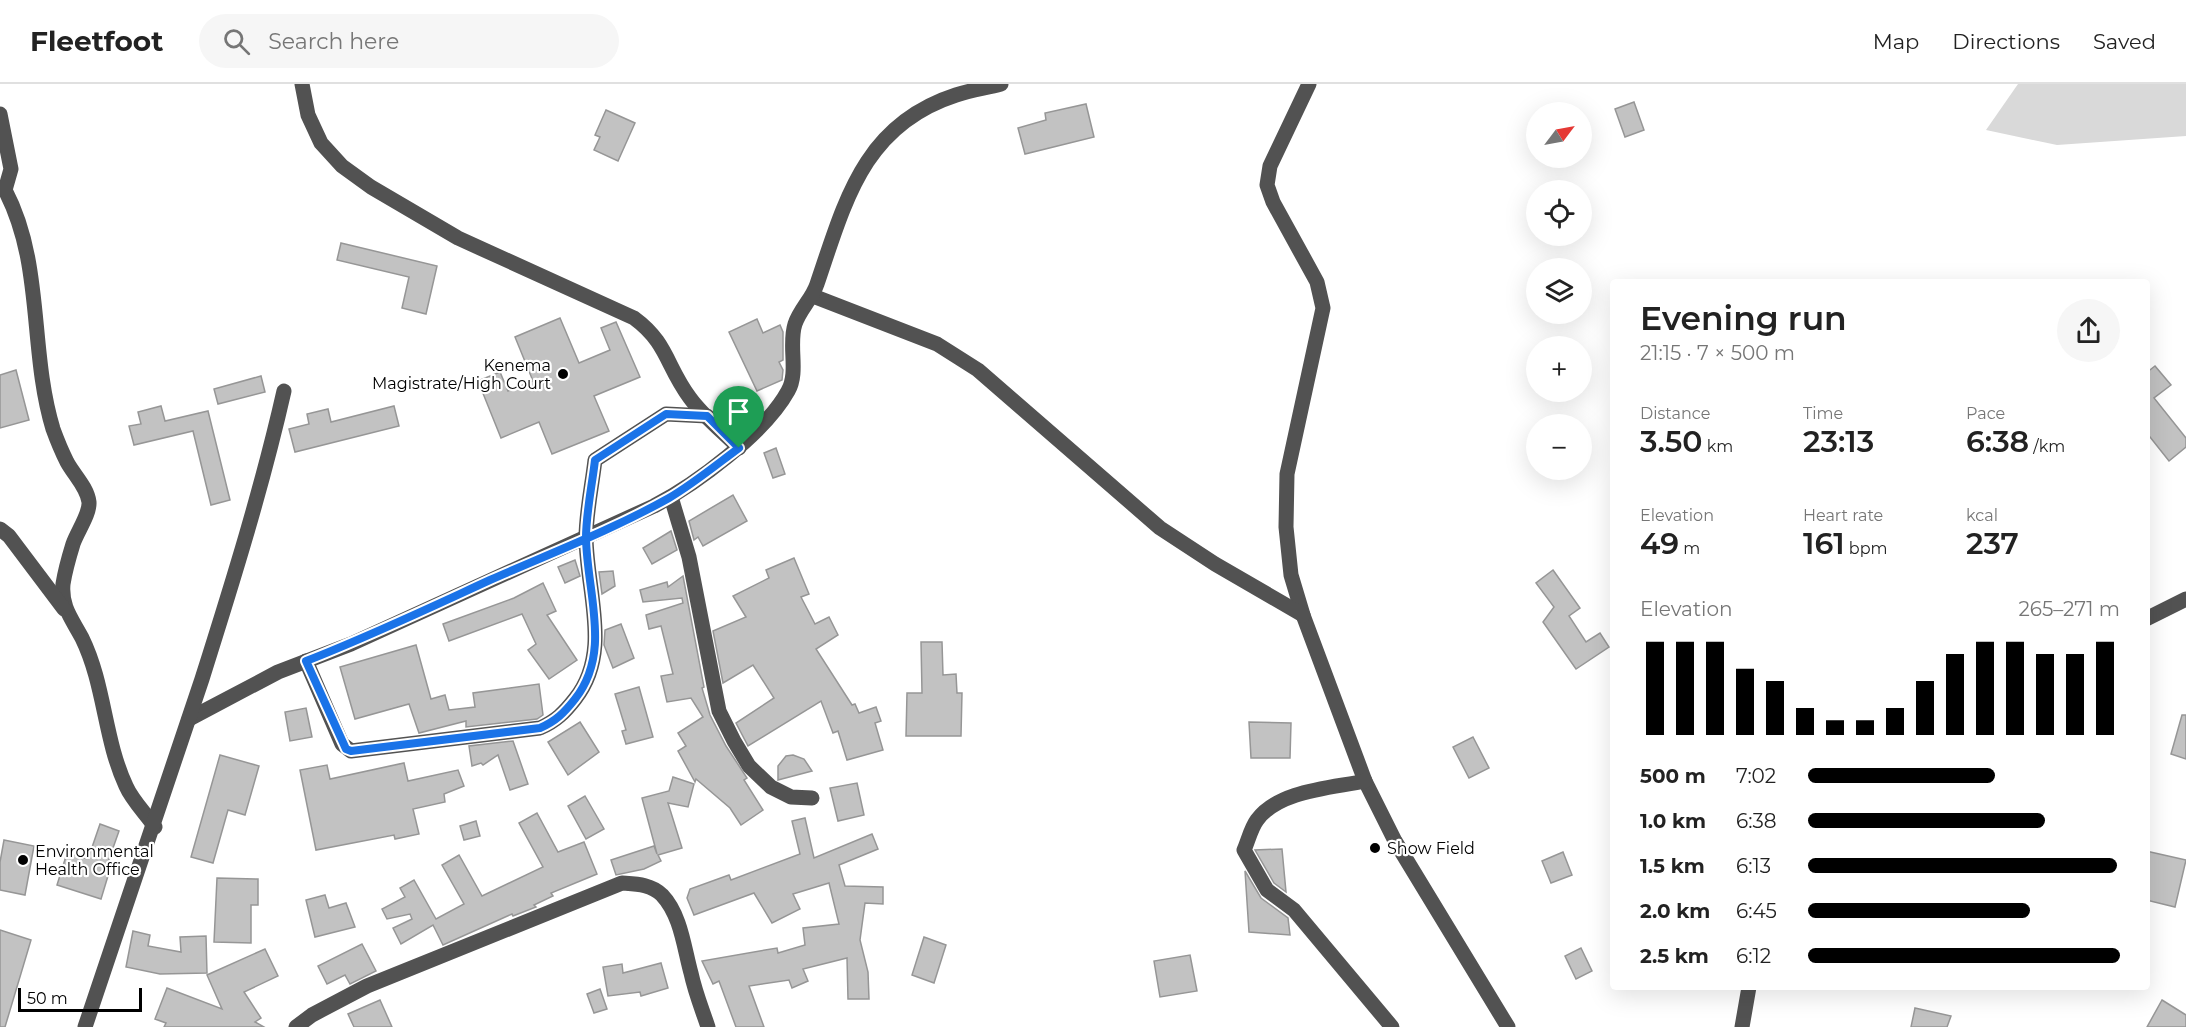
<!DOCTYPE html>
<meta charset="utf-8">
<style>
:root{--surface:#fff;--page:#f6f6f6;--text:#222;--muted:#767676;--line:#e0e0e0;--accent:#000}
body{margin:0;font-family:Montserrat,sans-serif;background:var(--page);color:var(--text);height:100vh;display:flex;flex-direction:column;font-size:22px;white-space:nowrap}
*{box-sizing:border-box;margin:0}
p{font-size:20px;color:var(--muted)}
.icon{flex:none;width:33px;height:33px;fill:none;stroke:currentColor;stroke-width:2;stroke-linecap:round;stroke-linejoin:round}
.map{position:relative;flex:1;overflow:hidden}
.panel{position:absolute;left:1610px;top:195px;width:540px;height:711px;display:flex;flex-direction:column;background:var(--surface);border-radius:6px;box-shadow:0 6px 24px #0002}
.panel>*{flex:none}
.needle{width:39px;rotate:58deg}
.controls{position:absolute;left:1526px;top:18px;display:grid;gap:12px}
.controls a{display:grid;place-items:center;width:66px;height:66px;border-radius:50%;background:var(--surface);box-shadow:0 6px 24px #0002;font-size:30px}
.scale{position:absolute;left:18px;bottom:15px;width:124px;box-sizing:border-box;padding-left:6px;border:3px solid #000;border-top:0;font-size:16px;line-height:21px;white-space:nowrap;color:#000;-webkit-text-stroke:4px #fff;paint-order:stroke}
.pin{position:absolute;display:grid;place-items:center;width:51px;height:51px;color:#fff;margin:-62px -26px;border-radius:50% 50% 50% 0;rotate:-45deg;box-shadow:0 0 6px #0007}
.pin .icon{rotate:45deg}
.round{display:grid;place-items:center;flex:none;width:63px;height:63px;border-radius:32px;background:var(--page)}
.summary{display:flex;align-items:center;justify-content:space-between;height:102px;padding:0 30px}
h1{font-size:33px;font-weight:600;line-height:45px}
.metrics{display:grid;grid-template-columns:repeat(3,1fr);gap:9px;height:102px;padding:6px 30px}
.metrics div{display:grid;align-content:center}
.metrics b{font-size:30px;font-weight:600}
.metrics small{font-size:16px;font-weight:400}
.metrics p{font-size:16px}
.chart{height:168px;padding:12px 30px}
.chart p{display:flex;justify-content:space-between}
.chart svg{width:100%;height:108px;margin-top:6px;stroke:var(--accent);stroke-width:6}
ul{padding:0 30px;list-style:none;font-size:20px}
li{display:grid;grid-template-columns:96px 72px 1fr;align-items:center;height:45px}
li i{height:15px;border-radius:8px;background:var(--accent)}
header{display:flex;align-items:center;gap:36px;box-sizing:border-box;height:84px;padding:0 30px;background:var(--surface);border-bottom:2px solid var(--line)}
header strong{font-size:28px}
nav{display:flex;gap:33px;margin-inline-start:auto;font-size:21px}
.search{width:420px;height:54px;background:var(--page);display:flex;align-items:center;gap:15px;box-sizing:border-box;padding:0 21px;border-radius:33px;color:var(--muted);font-size:22px}
.map>svg:first-child{display:block}
.green{fill:#d9d9d9}
.building{fill:#c2c2c2;stroke:#969696;stroke-width:1.5}
.lines{fill:none;stroke-linecap:round;stroke-linejoin:round}
.minor{stroke:#525252;stroke-width:15}
.route-casing{stroke:#fff;stroke-width:12}
.route{stroke:#1a73e8;stroke-width:8}
.poi-dot{fill:#000;stroke:#fff;stroke-width:2}
.labels{text-anchor:middle;dominant-baseline:central;stroke-width:4.5;stroke-linejoin:round;paint-order:stroke}
.poi-label{font-size:16px;fill:#000;stroke:#fff;text-anchor:start}
</style>
<header>
<strong>Fleetfoot</strong>
<div class="search"><svg class="icon" aria-label="search" viewBox="0 0 24 24"><circle cx="10" cy="10" r="6"/><path d="M15 15l6 6"/></svg>Search here</div>
<nav><a>Map</a><a>Directions</a><a>Saved</a></nav>
</header>
<div class="map">
<svg width="2186" height="943" viewBox="0 0 2186 943">
<rect width="100%" height="100%" fill="#fff"/>
<path class="green" d="M2018 0H2186V52L2057 61 1986 46Z"/>
<g class="building">
<path d="M1634 18 1644 46 1625 53 1615 25Z"/>
<path d="M1086 20 1094 53 1025 70 1018 44 1046 36 1045 29Z"/>
<path d="M606 26 635 39 618 77 594 66 600 53 595 51Z"/>
<path d="M341 159 437 182 426 230 402 224 409 193 337 176Z"/>
<path d="M560 234 579 279 610 266 601 244 616 238 640 293 594 312 609 347 552 370 539 338 501 354 478 297 500 288 508 307 533 297 515 253Z"/>
<path d="M757 235 763 249 780 241 783 248V276L779 278 783 286 782 296 757 307 729 248Z"/>
<path d="M2155 282 2171 301 2154 314 2186 354V363L2169 377 2146 348V289Z"/>
<path d="M16 286 29 336 0 344V291Z"/>
<path d="M261 292 265 308 218 320 214 305Z"/>
<path d="M161 322 165 337 208 327 230 416 211 421 193 347 134 361 129 342 141 340 138 328Z"/>
<path d="M394 322 399 342 295 368 289 345 309 340 307 330 328 325 331 338Z"/>
<path d="M776 364 785 390 773 394 764 369Z"/>
<path d="M733 411 747 437 703 462 698 453 694 456 689 437Z"/>
<path d="M671 447 677 466 652 480 643 464Z"/>
<path d="M794 474 809 510 801 513 815 540 829 533 838 551 816 565 852 621 855 620 859 629 876 623 881 637 875 639 883 666 847 676 838 647 833 649 821 617 748 662 736 639 774 614 753 581 723 599 713 547 746 533 733 512 769 494 766 486Z"/>
<path d="M575 476 580 492 565 499 558 483Z"/>
<path d="M1553 486 1580 524 1569 532 1586 558 1600 549 1609 563 1576 585 1543 538 1554 523 1536 499Z"/>
<path d="M613 487 615 502 602 510 599 488Z"/>
<path d="M683 492 704 603 702 604 710 631 726 662 747 694 744 696 763 726 741 741 730 724 696 695 695 698 678 667 686 662 678 649 703 633 691 614 667 618 661 592 673 590 661 542 649 545 646 531 683 519 682 514 643 518 640 506 667 498 668 503Z"/>
<path d="M543 499 556 527 547 531 577 576 549 595 528 566 536 560 522 530 449 557 443 540 514 514Z"/>
<path d="M621 540 634 574 613 584 604 561 605 546Z"/>
<path d="M921 558H942L943 591 956 590 957 609H962L961 652H906L907 609H922Z"/>
<path d="M416 561 431 615 445 611 449 626 475 623 473 609 539 600 543 631 537 635 466 643V637L419 649 409 620 355 635 340 583Z"/>
<path d="M639 603 653 653 626 660 622 647 626 646 615 610Z"/>
<path d="M306 624 312 653 290 657 285 628Z"/>
<path d="M2182 631H2186V675L2171 670Z"/>
<path d="M580 638 599 668 568 691 548 658Z"/>
<path d="M1249 638 1291 639 1290 674H1251Z"/>
<path d="M1473 653 1489 684 1469 694 1453 663Z"/>
<path d="M513 657 528 700 510 706 498 671 483 681 481 679 472 682 469 662Z"/>
<path d="M220 671 259 682 245 731 228 726 213 779 191 773Z"/>
<path d="M793 671 804 675 812 687 778 696V682L786 672Z"/>
<path d="M404 679 408 697 458 686 464 702 444 710 445 718 413 725 419 750 395 755 394 751 316 766 300 686 327 681 330 695Z"/>
<path d="M673 693 694 700 688 723 668 719 682 764 658 771 661 777 644 785 616 791 611 776 654 762 657 770 642 714 669 707Z"/>
<path d="M857 699 864 731 838 737 830 704Z"/>
<path d="M585 712 604 745 586 755 568 722Z"/>
<path d="M537 729 558 768 584 758 597 790 551 809 553 812 534 821 536 823 513 832 512 830 443 861 433 841 401 860 393 844 412 835 410 830 387 835 382 825 405 813 400 804 414 796 436 835 464 820 442 781 459 771 482 812 543 783 519 739Z"/>
<path d="M805 734 814 774 872 750 878 765 839 781 845 802 883 803V820L865 819 860 856 868 888 869 915H848L847 874 803 885 808 897 792 904 789 896 749 902 764 943H736L719 897 713 900 702 877 777 864 778 869 805 861 803 844 839 840 829 799 793 810 800 825 772 839 754 809 694 831 687 814 690 805 729 791 731 796 800 770 792 737Z"/>
<path d="M476 737 480 752 464 756 460 742Z"/>
<path d="M100 740 119 747 107 781 111 782 101 815 57 801 67 769 88 775Z"/>
<path d="M4 756 34 762 25 811 0 806V778Z"/>
<path d="M1282 765 1286 808 1274 799 1255 766Z"/>
<path d="M2146 767 2186 776 2175 823 2146 816Z"/>
<path d="M1563 768 1572 791 1551 799 1542 777Z"/>
<path d="M1245 787 1261 814 1288 834 1290 851 1249 848Z"/>
<path d="M217 794 258 795V821H251V859L214 858Z"/>
<path d="M325 811 329 824 346 819 355 843 315 853 306 816Z"/>
<path d="M0 846 31 856 5 943H0Z"/>
<path d="M133 847 150 851 148 862 181 868 180 853 206 852 207 889 160 890 126 883Z"/>
<path d="M924 853 946 861 934 899 912 891Z"/>
<path d="M362 860 376 887 350 900 345 891 327 900 318 882Z"/>
<path d="M1581 864 1592 887 1576 895 1565 872Z"/>
<path d="M265 865 278 892 244 908 261 934 255 938 264 943H164L166 939 155 935 167 904 222 925 207 891Z"/>
<path d="M1190 871 1197 907 1160 913 1154 877Z"/>
<path d="M661 879 668 904 641 912 640 908 608 912 603 883 622 880 623 889Z"/>
<path d="M600 905 607 925 594 929 587 910Z"/>
<path d="M380 916 392 943H354L348 930Z"/>
<path d="M2162 916 2186 931V943H2147Z"/>
<path d="M1915 924 1951 932 1947 943H1911Z"/>
</g>
<g class="lines">
<g class="minor">
<path d="M302 0 308 31 321 59 342 82 371 103 458 154 634 234C668 259 666 282 690 314 703 332 723 348 739 364"/>
<path d="M1309 0 1270 82 1267 101 1273 118 1317 198 1323 224 1287 390 1286 443 1291 491 1303 531 1365 697 1395 757 1508 943"/>
<path d="M0 30 11 85 5 106C44 180 29 266 53 345 57 356 62 368 67 378 74 391 87 403 89 418 90 430 77 448 73 460 69 473 65 487 63 500 61 523 72 535 82 554 105 601 104 655 126 702 132 716 146 730 155 743"/>
<path d="M813 212 937 260 978 286 1160 444 1215 480 1303 531"/>
<path d="M671 413 689 473 719 627 734 657 749 682 771 703 791 713 812 714"/>
<path d="M0 445 9 452 64 525"/>
<path d="M2146 535 2186 515"/>
<path d="M306 577 342 660 351 667 540 644C556 637 564 629 575 615 612 568 587 510 586 454 586 429 592 402 595 376L666 330 707 332"/>
<path d="M189 635 278 588 351 560 654 422C696 400 765 349 788 307 799 288 788 261 795 240 800 225 812 215 817 200 845 118 863 41 956 11 971 6 986 4 1001 0"/>
<path d="M1365 697C1332 704 1279 706 1257 736 1251 744 1248 757 1244 766L1267 806 1294 826 1392 943"/>
<path d="M85 943C125 827 164 711 202 595 232 500 262 404 284 307"/>
<path d="M296 943 312 931 367 902 622 799C636 800 651 800 662 811 681 831 684 864 691 889 695 908 702 925 708 943"/>
<path d="M1742 943 1749 903"/>
</g>
</g>
<g class="lines">
<g class="route-casing">
<path id="route" d="M739 364C716 381 693 400 669 414 612 446 549 470 490 496 429 524 368 553 306 577L346 665 351 667 540 644C556 637 564 629 575 615 612 568 587 510 586 454 586 429 592 402 595 376L666 330 707 332 739 364"/>
</g>
<use href="#route" class="route"/>
</g>
<g class="poi-dot">
<circle cx="563" cy="290" r="6"/>
<circle cx="1375" cy="764" r="6"/>
<circle cx="23" cy="776" r="6"/>
</g>
<g class="labels">
<g class="poi-label">
<text x="551" y="281" text-anchor="end">Kenema<tspan x="551" dy="18">Magistrate/High Court</tspan></text>
<text x="1387" y="764">Show Field</text>
<text x="35" y="767">Environmental<tspan x="35" dy="18">Health Office</tspan></text>
</g>
</g>
</svg>
<div class="controls">
<a><svg class="needle" viewBox="-14 -14 28 28"><path d="M0-13l5 13h-10z" fill="#e53935"/><path d="M0 13l5-13h-10z" fill="#767676"/></svg></a>
<a><svg class="icon" aria-label="locate" viewBox="0 0 24 24"><circle cx="12" cy="12" r="6"/><path d="M12 2v4M12 18v4M2 12h4M18 12h4"/></svg></a>
<a><svg class="icon" aria-label="layers" viewBox="0 0 24 24"><path d="M12 4l9 5-9 5-9-5zM3 14l9 5 9-5"/></svg></a>
<a>+</a>
<a>−</a>
</div>
<div class="scale">50 m</div>
<div class="pin" style="left:739px;top:364px;background:#1e9e55"><svg class="icon" aria-label="arrive" viewBox="0 0 24 24"><path d="M6 21V4h12l-3 4 3 4H6"/></svg></div>
<section class="panel">
<div class="summary"><div><h1>Evening run</h1><p>21:15 · 7 × 500 m</p></div><a class="round"><svg class="icon" aria-label="share" viewBox="0 0 24 24"><path d="M12 15V3M7 8l5-5 5 5M5 13v7h14v-7"/></svg></a></div>
<div class="metrics">
<div><p>Distance</p><b>3.50<small> km</small></b></div>
<div><p>Time</p><b>23:13</b></div>
<div><p>Pace</p><b>6:38<small> /km</small></b></div>
</div>
<div class="metrics">
<div><p>Elevation</p><b>49<small> m</small></b></div>
<div><p>Heart rate</p><b>161<small> bpm</small></b></div>
<div><p>kcal</p><b>237</b></div>
</div>
<div class="chart"><p><span>Elevation</span>265–271 m</p>
<svg viewBox="0 0 160 44" preserveAspectRatio="none"><path d="M5 44V6M15 44V6M25 44V6M35 44V17M45 44V22M55 44V33M65 44V38M75 44V38M85 44V33M95 44V22M105 44V11M115 44V6M125 44V6M135 44V11M145 44V11M155 44V6"/></svg>
</div>
<ul>
<li><b>500 m</b>7:02<i style="width:60%"></i></li>
<li><b>1.0 km</b>6:38<i style="width:76%"></i></li>
<li><b>1.5 km</b>6:13<i style="width:99%"></i></li>
<li><b>2.0 km</b>6:45<i style="width:71%"></i></li>
<li><b>2.5 km</b>6:12<i style="width:100%"></i></li>
</ul>
</section>
</div>
